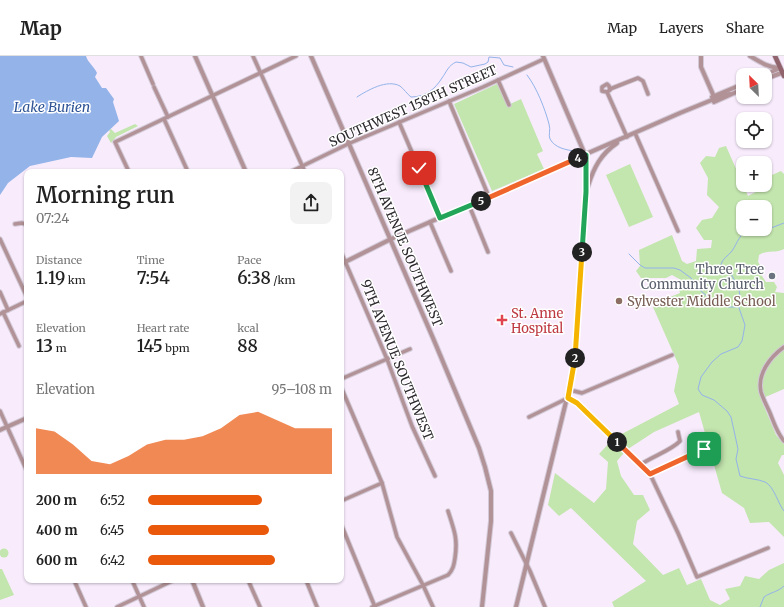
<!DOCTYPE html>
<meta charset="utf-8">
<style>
:root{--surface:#fff;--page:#f2f2f2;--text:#222;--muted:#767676;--line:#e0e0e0;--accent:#ea580c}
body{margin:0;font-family:Merriweather,serif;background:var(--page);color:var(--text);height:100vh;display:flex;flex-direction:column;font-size:15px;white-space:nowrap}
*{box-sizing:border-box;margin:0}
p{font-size:13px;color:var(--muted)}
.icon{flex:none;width:22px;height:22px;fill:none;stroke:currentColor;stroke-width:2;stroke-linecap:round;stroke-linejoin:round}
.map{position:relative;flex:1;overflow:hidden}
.panel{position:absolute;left:24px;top:113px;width:320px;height:414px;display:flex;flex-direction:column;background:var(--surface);border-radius:8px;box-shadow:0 1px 3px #0004}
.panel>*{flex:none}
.needle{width:26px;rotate:336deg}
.fabs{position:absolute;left:736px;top:12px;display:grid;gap:8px}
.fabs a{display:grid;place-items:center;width:36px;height:36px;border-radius:8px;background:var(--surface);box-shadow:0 1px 3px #0004;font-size:20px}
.pin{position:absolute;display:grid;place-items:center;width:34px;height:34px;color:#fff;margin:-17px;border-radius:8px;box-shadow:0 2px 6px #0006}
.km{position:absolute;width:20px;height:20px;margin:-10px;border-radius:50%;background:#222;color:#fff;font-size:11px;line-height:20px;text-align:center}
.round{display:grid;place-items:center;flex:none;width:42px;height:42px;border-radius:8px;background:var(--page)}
.overview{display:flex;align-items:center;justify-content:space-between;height:68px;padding:0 12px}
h1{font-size:22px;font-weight:600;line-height:30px}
.metrics{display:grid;grid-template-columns:repeat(3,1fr);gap:6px;height:68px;padding:4px 12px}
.metrics div{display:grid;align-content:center}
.metrics b{font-size:17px;font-weight:600}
.metrics small{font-size:11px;font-weight:400}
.metrics p{font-size:11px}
.chart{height:112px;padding:8px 12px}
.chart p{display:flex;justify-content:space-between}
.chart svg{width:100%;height:72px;margin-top:4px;fill:var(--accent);opacity:.7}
ul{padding:0 12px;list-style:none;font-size:13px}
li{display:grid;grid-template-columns:64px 48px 1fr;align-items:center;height:30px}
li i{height:10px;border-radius:5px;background:var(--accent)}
header{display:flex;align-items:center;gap:24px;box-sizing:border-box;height:56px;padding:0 20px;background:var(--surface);border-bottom:1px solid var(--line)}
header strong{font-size:19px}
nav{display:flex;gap:22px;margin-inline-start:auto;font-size:14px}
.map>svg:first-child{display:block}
.green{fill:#c3e5ae;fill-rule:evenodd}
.water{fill:#93b3e9}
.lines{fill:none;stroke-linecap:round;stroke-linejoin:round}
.stream{stroke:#93b3e9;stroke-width:1}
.minor-casing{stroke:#d3c9d7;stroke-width:5.5}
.tertiary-casing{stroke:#d3c9d7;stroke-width:6}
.secondary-casing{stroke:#d3c9d7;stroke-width:6}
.minor{stroke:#b19297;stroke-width:3.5}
.tertiary{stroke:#b19297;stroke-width:4}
.secondary{stroke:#91646d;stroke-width:4.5}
.split-1-casing{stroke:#fff;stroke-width:8}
.split-2-casing{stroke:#fff;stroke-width:8}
.split-3-casing{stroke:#fff;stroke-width:8}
.split-4-casing{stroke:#fff;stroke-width:8}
.split-5-casing{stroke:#fff;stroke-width:8}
.split-6-casing{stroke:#fff;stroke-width:8}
.split-1{stroke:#f0652b;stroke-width:5}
.split-2{stroke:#f5b400;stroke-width:5}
.split-3{stroke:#f5b400;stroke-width:5}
.split-4{stroke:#22a559;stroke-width:5}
.split-5{stroke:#f0652b;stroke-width:5}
.split-6{stroke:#22a559;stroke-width:5}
.worship-dot{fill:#6b7280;stroke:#fff;stroke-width:1.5}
.education-dot{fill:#8d6e63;stroke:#fff;stroke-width:1.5}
.health-dot{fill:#e0444e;stroke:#fff;stroke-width:1.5}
.labels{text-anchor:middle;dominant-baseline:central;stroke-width:3;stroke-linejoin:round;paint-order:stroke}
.street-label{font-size:13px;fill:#2d292f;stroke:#fff}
.worship-label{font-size:13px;fill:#5b616d;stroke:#fff;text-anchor:end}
.education-label{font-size:13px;fill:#785e54;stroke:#fff;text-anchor:start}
.health-label{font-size:13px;fill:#be3a42;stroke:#fff;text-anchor:start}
.water-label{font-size:14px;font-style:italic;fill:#2e5496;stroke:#fff}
</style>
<header>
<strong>Map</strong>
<nav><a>Map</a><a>Layers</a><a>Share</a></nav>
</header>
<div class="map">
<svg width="784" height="551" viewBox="0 0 784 551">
<rect width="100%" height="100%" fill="#f8ecfc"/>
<g class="green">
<path d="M499 27 508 49 521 43 543 95 537 98 544 113 492 135 454 48Z"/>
<path d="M135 68 138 70 116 81 111 87 107 80 110 76 109 74 111 73 115 77Z"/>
<path d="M726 90 748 140 767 130 765 122 781 115 784 118V193C775 198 768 193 759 199L758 206 762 212 760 217 766 226H774L777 231 775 236 784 237V333L761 343 776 379 784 388V399H782L778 407 784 419V481L769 466 750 467 744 452 722 437 699 356 654 376 628 393 616 381 679 348 674 335 679 310 653 251 665 243 680 237 678 229 681 224 672 219 666 222H641L636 215 640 210 639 194 672 179 682 205 687 208 696 205 697 193 711 192 712 184H704L696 172 702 164 712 162 719 151 707 139 708 122 700 107 706 100 715 101 719 92ZM743 151H765V173H743Z"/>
<path d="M630 108 653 161 629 171 606 119Z"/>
<path d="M611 385 624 397 617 405 621 420 634 439H643L650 454 637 465 633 488 663 519 679 512 687 529 701 523 710 544 720 549 730 543 725 533 740 530 745 520 759 523 769 514 784 507V551H614L612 546 646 525 571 452 559 460 548 449 555 417 594 447 606 433 608 406 599 398Z"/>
<circle cx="4" cy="497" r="4.5"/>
<path d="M0 513H2L14 539 0 544Z"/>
</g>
<path class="water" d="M0 0H86C88 7 94 10 97 17L95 21 102 32H106L114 43 113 46 119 65 102 81 92 102 71 101 30 110 8 127 0 139Z"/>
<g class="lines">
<g class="stream">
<path d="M527 19C537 32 545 53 549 68 551 74 548 79 550 83 555 92 566 94 575 95"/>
<path d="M357 41C368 34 387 23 400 30 404 33 407 38 411 41 426 41 435 33 442 22 447 15 448 10 456 6L463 7 471 11 485 8 488 6 489 1 500 2 504 9 513 11"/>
<path d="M765 172H771L784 167"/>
<path d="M750 173C739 178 738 186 732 195 728 200 723 202 721 208L725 213 730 216 739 233 740 241 739 252 745 269 743 280 742 285 738 291 721 298 712 306 701 321 698 333 702 339 714 344 727 355 731 361 738 393 736 403 740 420C748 423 758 423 765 426 774 430 778 448 784 455"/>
<path d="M629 198 640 209 645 212H674L680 214 691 222 701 235 716 248 728 251H738"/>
<path d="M760 551 764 541C771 536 778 536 784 530"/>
</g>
<g class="minor-casing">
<g id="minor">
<path d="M141 0 153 28"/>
<path d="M253 0 305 116"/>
<path d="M498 24 509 49"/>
<path d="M154 31 168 61"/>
<path d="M610 33 638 22 643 25 648 38"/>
<path d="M607 36 602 35V31L607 28 609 30 610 34 607 36 627 81"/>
<path d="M449 45 489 141"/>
<path d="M164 63 188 116"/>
<path d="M399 66 440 162"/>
<path d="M635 77 678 175"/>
<path d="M129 116 115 86 296 0"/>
<path d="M290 116 350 87 483 31 544 3"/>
<path d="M469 149 488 196"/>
<path d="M430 166 451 215"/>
<path d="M15 168 22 167 27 169"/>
<path d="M0 183 27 241"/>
<path d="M341 196 387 303 412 370 435 420"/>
<path d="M0 236 8 254"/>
<path d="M3 256 19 290"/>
<path d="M0 258 27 245"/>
<path d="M784 291C770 301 757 318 761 336 763 343 767 350 770 357 774 367 777 377 784 385"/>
<path d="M341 323 410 293"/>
<path d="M341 331 382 427 397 481 423 529 433 551"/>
<path d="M570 334 582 337 672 299"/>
<path d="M0 355 27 415"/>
<path d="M529 361 568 342 577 347 650 418 678 477 697 521 768 492"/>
<path d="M640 409C651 401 672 394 680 385L678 376"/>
<path d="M650 418 704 393"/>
<path d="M341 445 382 427"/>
<path d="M341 468 375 551"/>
<path d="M511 477 530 515 545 551"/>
<path d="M74 524 86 551"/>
<path d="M132 524 144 551"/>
<path d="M248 524 260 551"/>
<path d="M306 524 317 551"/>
<path d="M117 551 174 524"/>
<path d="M372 551 448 519C453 514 454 509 455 502 458 482 454 474 448 455"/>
</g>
</g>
<g class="tertiary-casing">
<g id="tertiary">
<path d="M195 0 246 116"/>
<path d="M311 0 433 282 479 392 485 411 491 435V465L482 551"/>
<path d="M701 0V11L715 43"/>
<path d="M750 0C760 6 769 12 780 12"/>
<path d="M764 19 778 13"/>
<path d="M765 23 784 16"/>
<path d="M712 41 743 28"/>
<path d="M714 46 743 33"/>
<path d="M588 130C594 111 601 98 617 87"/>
<path d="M341 208 391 183 680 57 724 39 730 38"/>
<path d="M0 374 27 362"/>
<path d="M192 524 203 551"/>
<path d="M516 551 572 321 576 287 586 136V101L543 0"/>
</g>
</g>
<g class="secondary-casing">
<path id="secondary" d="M775 0 784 20"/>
</g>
<use href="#minor" class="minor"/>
<use href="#tertiary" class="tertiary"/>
<use href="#secondary" class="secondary"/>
</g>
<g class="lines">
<g class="split-1-casing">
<path id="split-1" d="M617 386 650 418 704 393"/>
</g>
<g class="split-2-casing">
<path id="split-2" d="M575 302 568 342 577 347 617 386"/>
</g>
<g class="split-3-casing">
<path id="split-3" d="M575 302 582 196"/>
</g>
<g class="split-4-casing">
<path id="split-4" d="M578 102 586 99V136L582 196"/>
</g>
<g class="split-5-casing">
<path id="split-5" d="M481 145 578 102"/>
</g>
<g class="split-6-casing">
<path id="split-6" d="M419 112 440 162 481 145"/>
</g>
<use href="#split-1" class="split-1"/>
<use href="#split-2" class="split-2"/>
<use href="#split-3" class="split-3"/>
<use href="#split-4" class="split-4"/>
<use href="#split-5" class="split-5"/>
<use href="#split-6" class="split-6"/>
</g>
<circle class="worship-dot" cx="772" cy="220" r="4"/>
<circle class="education-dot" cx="619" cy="245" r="4"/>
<path class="health-dot" d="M500 258h4v4h4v4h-4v4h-4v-4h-4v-4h4z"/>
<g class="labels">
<g class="street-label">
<text transform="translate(413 50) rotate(-24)">SOUTHWEST 158TH STREET</text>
<text transform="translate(405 191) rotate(67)">8TH AVENUE SOUTHWEST</text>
<text transform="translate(397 304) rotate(68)">9TH AVENUE SOUTHWEST</text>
</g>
<g class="worship-label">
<text x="764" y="213">Three Tree<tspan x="764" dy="15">Community Church</tspan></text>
</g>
<g class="education-label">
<text x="627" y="245">Sylvester Middle School</text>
</g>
<g class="health-label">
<text x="511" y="257">St. Anne<tspan x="511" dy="15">Hospital</tspan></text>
</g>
<g class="water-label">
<text x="52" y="51">Lake Burien</text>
</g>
</g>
</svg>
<div class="fabs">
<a><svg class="needle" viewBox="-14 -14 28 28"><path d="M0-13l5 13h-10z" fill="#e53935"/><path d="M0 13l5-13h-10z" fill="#767676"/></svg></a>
<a><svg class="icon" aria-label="locate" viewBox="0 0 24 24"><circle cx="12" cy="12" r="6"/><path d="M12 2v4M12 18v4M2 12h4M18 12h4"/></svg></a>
<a>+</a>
<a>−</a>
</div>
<div class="pin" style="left:704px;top:393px;background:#1e9e55"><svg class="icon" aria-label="arrive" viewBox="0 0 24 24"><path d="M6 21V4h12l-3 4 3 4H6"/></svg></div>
<div class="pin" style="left:419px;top:112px;background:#d93025"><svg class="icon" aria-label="check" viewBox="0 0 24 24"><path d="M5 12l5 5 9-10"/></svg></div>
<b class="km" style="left:617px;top:386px">1</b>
<b class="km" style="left:575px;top:302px">2</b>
<b class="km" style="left:582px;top:196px">3</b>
<b class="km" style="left:578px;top:102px">4</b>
<b class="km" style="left:481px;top:145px">5</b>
<section class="panel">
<div class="overview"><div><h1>Morning run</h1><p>07:24</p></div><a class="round"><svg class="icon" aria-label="share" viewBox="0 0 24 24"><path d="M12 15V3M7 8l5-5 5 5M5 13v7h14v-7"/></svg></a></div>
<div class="metrics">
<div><p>Distance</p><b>1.19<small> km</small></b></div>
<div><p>Time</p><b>7:54</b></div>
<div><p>Pace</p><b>6:38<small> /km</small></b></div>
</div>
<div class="metrics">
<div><p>Elevation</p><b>13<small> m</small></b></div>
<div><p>Heart rate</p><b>145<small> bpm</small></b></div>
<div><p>kcal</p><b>88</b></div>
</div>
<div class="chart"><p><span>Elevation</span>95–108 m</p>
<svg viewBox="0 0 160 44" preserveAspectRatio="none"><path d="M0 44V16L10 18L20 26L30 36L40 38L50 33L60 26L70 23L80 23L90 21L100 16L110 8L120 6L130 11L140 16L150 16L160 16V44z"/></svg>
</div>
<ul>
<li><b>200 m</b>6:52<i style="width:62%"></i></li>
<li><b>400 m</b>6:45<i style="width:66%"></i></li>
<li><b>600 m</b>6:42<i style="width:69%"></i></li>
</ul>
</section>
</div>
